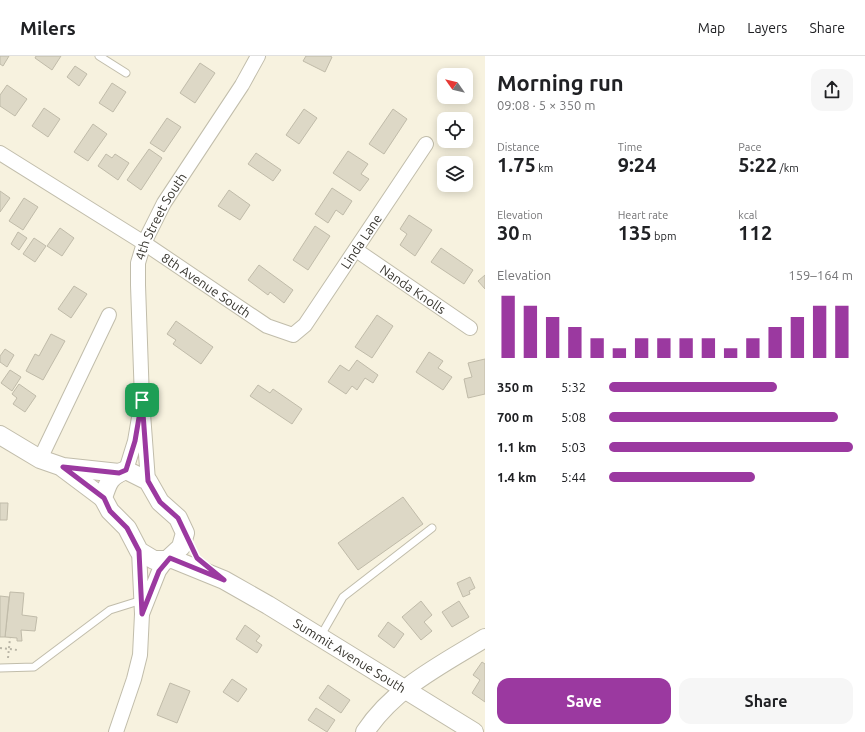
<!DOCTYPE html>
<meta charset="utf-8">
<style>
:root{--surface:#fff;--page:#f6f6f6;--text:#202124;--muted:#757577;--line:#e0e0e0;--accent:#9b39a0}
body{margin:0;font-family:Ubuntu,sans-serif;background:var(--page);color:var(--text);height:100vh;display:flex;flex-direction:column;font-size:15px;white-space:nowrap}
*{box-sizing:border-box;margin:0}
p{font-size:13px;color:var(--muted)}
.icon{flex:none;width:22px;height:22px;fill:none;stroke:currentColor;stroke-width:2;stroke-linecap:round;stroke-linejoin:round}
.map{position:relative;flex:1;overflow:hidden}
.side{display:flex;flex-direction:column;background:var(--surface);width:380px}
.side>*{flex:none}
.needle{width:26px;rotate:304deg}
.controls{position:absolute;left:437px;top:12px;display:grid;gap:8px}
.controls a{display:grid;place-items:center;width:36px;height:36px;border-radius:8px;background:var(--surface);box-shadow:0 2px 10px #0003;font-size:20px}
.pin{position:absolute;display:grid;place-items:center;width:34px;height:34px;color:#fff;margin:-17px;border-radius:8px;box-shadow:0 2px 6px #0006}
.round{display:grid;place-items:center;flex:none;width:42px;height:42px;border-radius:12px;background:var(--page)}
.overview{display:flex;align-items:center;justify-content:space-between;height:68px;padding:0 12px}
h1{font-size:22px;font-weight:600;line-height:30px}
.stats{display:grid;grid-template-columns:repeat(3,1fr);gap:6px;height:68px;padding:4px 12px}
.stats div{display:grid;align-content:center}
.stats b{font-size:20px;font-weight:600}
.stats small{font-size:11px;font-weight:400}
.stats p{font-size:11px}
.chart{height:112px;padding:8px 12px}
.chart p{display:flex;justify-content:space-between}
.chart svg{width:100%;height:72px;margin-top:4px;stroke:var(--accent);stroke-width:6}
.action{display:flex;gap:8px;margin-top:auto;padding:8px 12px}
.action a{flex:1;height:46px;border-radius:12px;background:var(--accent);color:#fff;font-size:16px;font-weight:600;line-height:46px;text-align:center}
.action a+a{background:var(--page);color:var(--text)}
ul{padding:0 12px;list-style:none;font-size:13px}
li{display:grid;grid-template-columns:64px 48px 1fr;align-items:center;height:30px}
li i{height:10px;border-radius:5px;background:var(--accent)}
header{display:flex;align-items:center;gap:24px;box-sizing:border-box;height:56px;padding:0 20px;background:var(--surface);border-bottom:1px solid var(--line)}
header strong{font-size:19px}
nav{display:flex;gap:22px;margin-inline-start:auto;font-size:14px}
main{display:flex;flex:1;min-height:0}
.map>svg:first-child{display:block}
.building{fill:#ddd8c6;stroke:#c0bba9}
.lines{fill:none;stroke-linecap:round;stroke-linejoin:round}
.service-casing{stroke:#c1bdab;stroke-width:9}
.minor-casing{stroke:#c1bdab;stroke-width:16}
.tertiary-casing{stroke:#c1bdab;stroke-width:20}
.path{stroke:#bab6a7;stroke-width:2;stroke-dasharray:2 3;stroke-linecap:butt}
.service{stroke:#fff;stroke-width:7}
.minor{stroke:#fff;stroke-width:14}
.tertiary{stroke:#fff;stroke-width:18}
.route-casing{stroke:#fff;stroke-width:8}
.route{stroke:#9b39a0;stroke-width:5}
.labels{text-anchor:middle;dominant-baseline:central;stroke-width:4;stroke-linejoin:round;paint-order:stroke}
.street-label{font-size:13px;fill:#37352e;stroke:#fff}
</style>
<header>
<strong>Milers</strong>
<nav><a>Map</a><a>Layers</a><a>Share</a></nav>
</header>
<main>
<div class="map">
<svg width="485" height="676" viewBox="0 0 485 676">
<rect width="100%" height="100%" fill="#f7f2df"/>
<g class="building">
<path d="M0 0H9L3 10 0 8Z"/>
<path d="M36 0H61L52 14 35 2Z"/>
<path d="M306 0H330L332 1 325 16 303 5Z"/>
<path d="M200 7 215 17 195 47 180 37Z"/>
<path d="M75 10 87 18 79 30 67 21Z"/>
<path d="M112 27 126 36 113 56 99 47Z"/>
<path d="M7 29 27 43 15 60 0 50V39Z"/>
<path d="M44 52 60 63 48 81 32 70Z"/>
<path d="M304 53 317 62 299 88 286 79Z"/>
<path d="M393 53 407 63 384 98 369 88Z"/>
<path d="M167 62 181 71 164 96 150 87Z"/>
<path d="M93 68 107 78 88 105 74 96Z"/>
<path d="M149 93 162 102 141 134 127 124Z"/>
<path d="M348 95 368 108 361 118 369 123 360 135 333 117Z"/>
<path d="M256 97 281 114 273 125 248 108Z"/>
<path d="M106 98 112 102 115 98 129 107 118 124 98 110Z"/>
<path d="M332 132 352 145 343 159 336 154 328 167 315 158Z"/>
<path d="M229 134 250 149 240 164 218 150Z"/>
<path d="M0 135 10 142 0 156Z"/>
<path d="M24 142 38 151 23 174 9 165Z"/>
<path d="M409 159 432 174 415 200 400 189 407 178 400 173Z"/>
<path d="M315 170 330 180 308 214 293 204Z"/>
<path d="M60 172 74 182 62 200 47 190Z"/>
<path d="M18 176 27 182 19 194 11 188Z"/>
<path d="M34 182 46 190 35 206 23 198Z"/>
<path d="M441 192 473 214 464 228 431 206Z"/>
<path d="M259 209 293 234 284 247 270 236 268 239 248 224Z"/>
<path d="M485 219V233L478 225Z"/>
<path d="M74 230 87 238 71 262 58 253Z"/>
<path d="M377 259 393 270 372 302 355 291Z"/>
<path d="M176 265 213 291 201 308 173 288 176 284 167 278Z"/>
<path d="M51 278 65 285 43 324 26 315 35 298 39 300Z"/>
<path d="M5 293 14 299 7 311 0 306V300Z"/>
<path d="M429 296 443 305 438 312 452 321 443 334 416 316Z"/>
<path d="M485 303V338L468 342 464 323 472 321 468 307Z"/>
<path d="M357 304 378 319 373 327 365 322 357 334 352 330 346 338 328 326 340 309 349 315Z"/>
<path d="M10 314 21 321 12 335 1 327Z"/>
<path d="M19 328 36 340 25 356 13 348 17 342 12 338Z"/>
<path d="M258 329 270 337 273 333 302 353 292 368 250 340Z"/>
<path d="M403 441 423 468 358 514 338 487Z"/>
<path d="M0 447H8L7 464H0Z"/>
<path d="M470 521 475 532 469 535 470 538 463 541 457 527Z"/>
<path d="M10 536 24 537 22 559 37 561 35 575 21 574 22 585H17V582L5 581Z"/>
<path d="M0 540 9 541 5 581H0Z"/>
<path d="M421 545 432 559 424 566 432 575 421 584 402 561Z"/>
<path d="M459 545 469 561 452 571 442 556Z"/>
<path d="M388 566 404 578 394 592 378 580Z"/>
<path d="M245 569 260 580 256 585 262 589 257 597 236 583Z"/>
<path d="M482 606 485 608V646L472 637 480 624 473 619Z"/>
<path d="M232 623 247 633 238 646 223 636Z"/>
<path d="M170 627 190 635 177 667 157 659Z"/>
<path d="M328 629 350 644 341 657 319 642Z"/>
<path d="M316 652 335 664 327 676 308 664Z"/>
</g>
<g class="lines">
<g class="service-casing">
<g id="service">
<path d="M99 0 126 17"/>
<path d="M320 581 343 541 432 472"/>
<path d="M0 612 34 611 110 554 142 544"/>
</g>
</g>
<g class="minor-casing">
<g id="minor">
<path id="s1" d="M0 97 144 187 267 270 293 279 305 269 426 88"/>
<path id="s2" d="M356 194 470 272"/>
<path id="s3" d="M142 344 138 229V207L144 187 164 147 242 29 258 0"/>
<path d="M40 403 109 259"/>
<path d="M126 414 135 385 142 344 148 425"/>
<path d="M139 495 142 558 159 515 167 504"/>
<path d="M116 676 134 623 140 599 142 558"/>
</g>
</g>
<g class="tertiary-casing">
<g id="tertiary">
<path d="M0 379 40 403 63 411 119 417"/>
<path d="M63 412 103 442"/>
<path d="M126 414 148 425 160 446 178 462 185 477 181 491 167 504H154L139 495 127 472 110 455 103 442C108 426 110 420 126 414Z"/>
<path id="s4" d="M170 502 224 524 268 549 474 676"/>
<path d="M365 676C394 632 441 609 485 582"/>
</g>
</g>
<g class="path">
<path d="M0 592 18 594"/>
<path d="M8 602 10 582"/>
</g>
<use href="#service" class="service"/>
<use href="#minor" class="minor"/>
<use href="#tertiary" class="tertiary"/>
</g>
<g class="lines">
<g class="route-casing">
<path id="route" d="M142 344 148 425 160 446 178 462 197 502 224 524 170 502 159 515 142 558 139 495 127 472 110 455 104 442 63 411 119 417 126 414 135 385Z"/>
</g>
<use href="#route" class="route"/>
</g>
<g class="labels">
<g class="street-label">
<text stroke="none"><textPath href="#s3" startOffset="189">4th Street South</textPath></text>
<text stroke="none"><textPath href="#s1" startOffset="462">Linda Lane</textPath></text>
<text stroke="none"><textPath href="#s1" startOffset="245">8th Avenue South</textPath></text>
<text stroke="none"><textPath href="#s2" startOffset="69">Nanda Knolls</textPath></text>
<text stroke="none"><textPath href="#s4" startOffset="205">Summit Avenue South</textPath></text>
</g>
</g>
</svg>
<div class="controls">
<a><svg class="needle" viewBox="-14 -14 28 28"><path d="M0-13l5 13h-10z" fill="#e53935"/><path d="M0 13l5-13h-10z" fill="#757577"/></svg></a>
<a><svg class="icon" aria-label="locate" viewBox="0 0 24 24"><circle cx="12" cy="12" r="6"/><path d="M12 2v4M12 18v4M2 12h4M18 12h4"/></svg></a>
<a><svg class="icon" aria-label="layers" viewBox="0 0 24 24"><path d="M12 4l9 5-9 5-9-5zM3 14l9 5 9-5"/></svg></a>
</div>
<div class="pin" style="left:142px;top:344px;background:#1e9e55"><svg class="icon" aria-label="arrive" viewBox="0 0 24 24"><path d="M6 21V4h12l-3 4 3 4H6"/></svg></div>
</div>
<section class="side">
<div class="overview"><div><h1>Morning run</h1><p>09:08 · 5 × 350 m</p></div><a class="round"><svg class="icon" aria-label="share" viewBox="0 0 24 24"><path d="M12 15V3M7 8l5-5 5 5M5 13v7h14v-7"/></svg></a></div>
<div class="stats">
<div><p>Distance</p><b>1.75<small> km</small></b></div>
<div><p>Time</p><b>9:24</b></div>
<div><p>Pace</p><b>5:22<small> /km</small></b></div>
</div>
<div class="stats">
<div><p>Elevation</p><b>30<small> m</small></b></div>
<div><p>Heart rate</p><b>135<small> bpm</small></b></div>
<div><p>kcal</p><b>112</b></div>
</div>
<div class="chart"><p><span>Elevation</span>159–164 m</p>
<svg viewBox="0 0 160 44" preserveAspectRatio="none"><path d="M5 44V6M15 44V12M25 44V19M35 44V25M45 44V32M55 44V38M65 44V32M75 44V32M85 44V32M95 44V32M105 44V38M115 44V32M125 44V25M135 44V19M145 44V12M155 44V12"/></svg>
</div>
<ul>
<li><b>350 m</b>5:32<i style="width:69%"></i></li>
<li><b>700 m</b>5:08<i style="width:94%"></i></li>
<li><b>1.1 km</b>5:03<i style="width:100%"></i></li>
<li><b>1.4 km</b>5:44<i style="width:60%"></i></li>
</ul>
<div class="action"><a>Save</a><a>Share</a></div>
</section>
</main>
